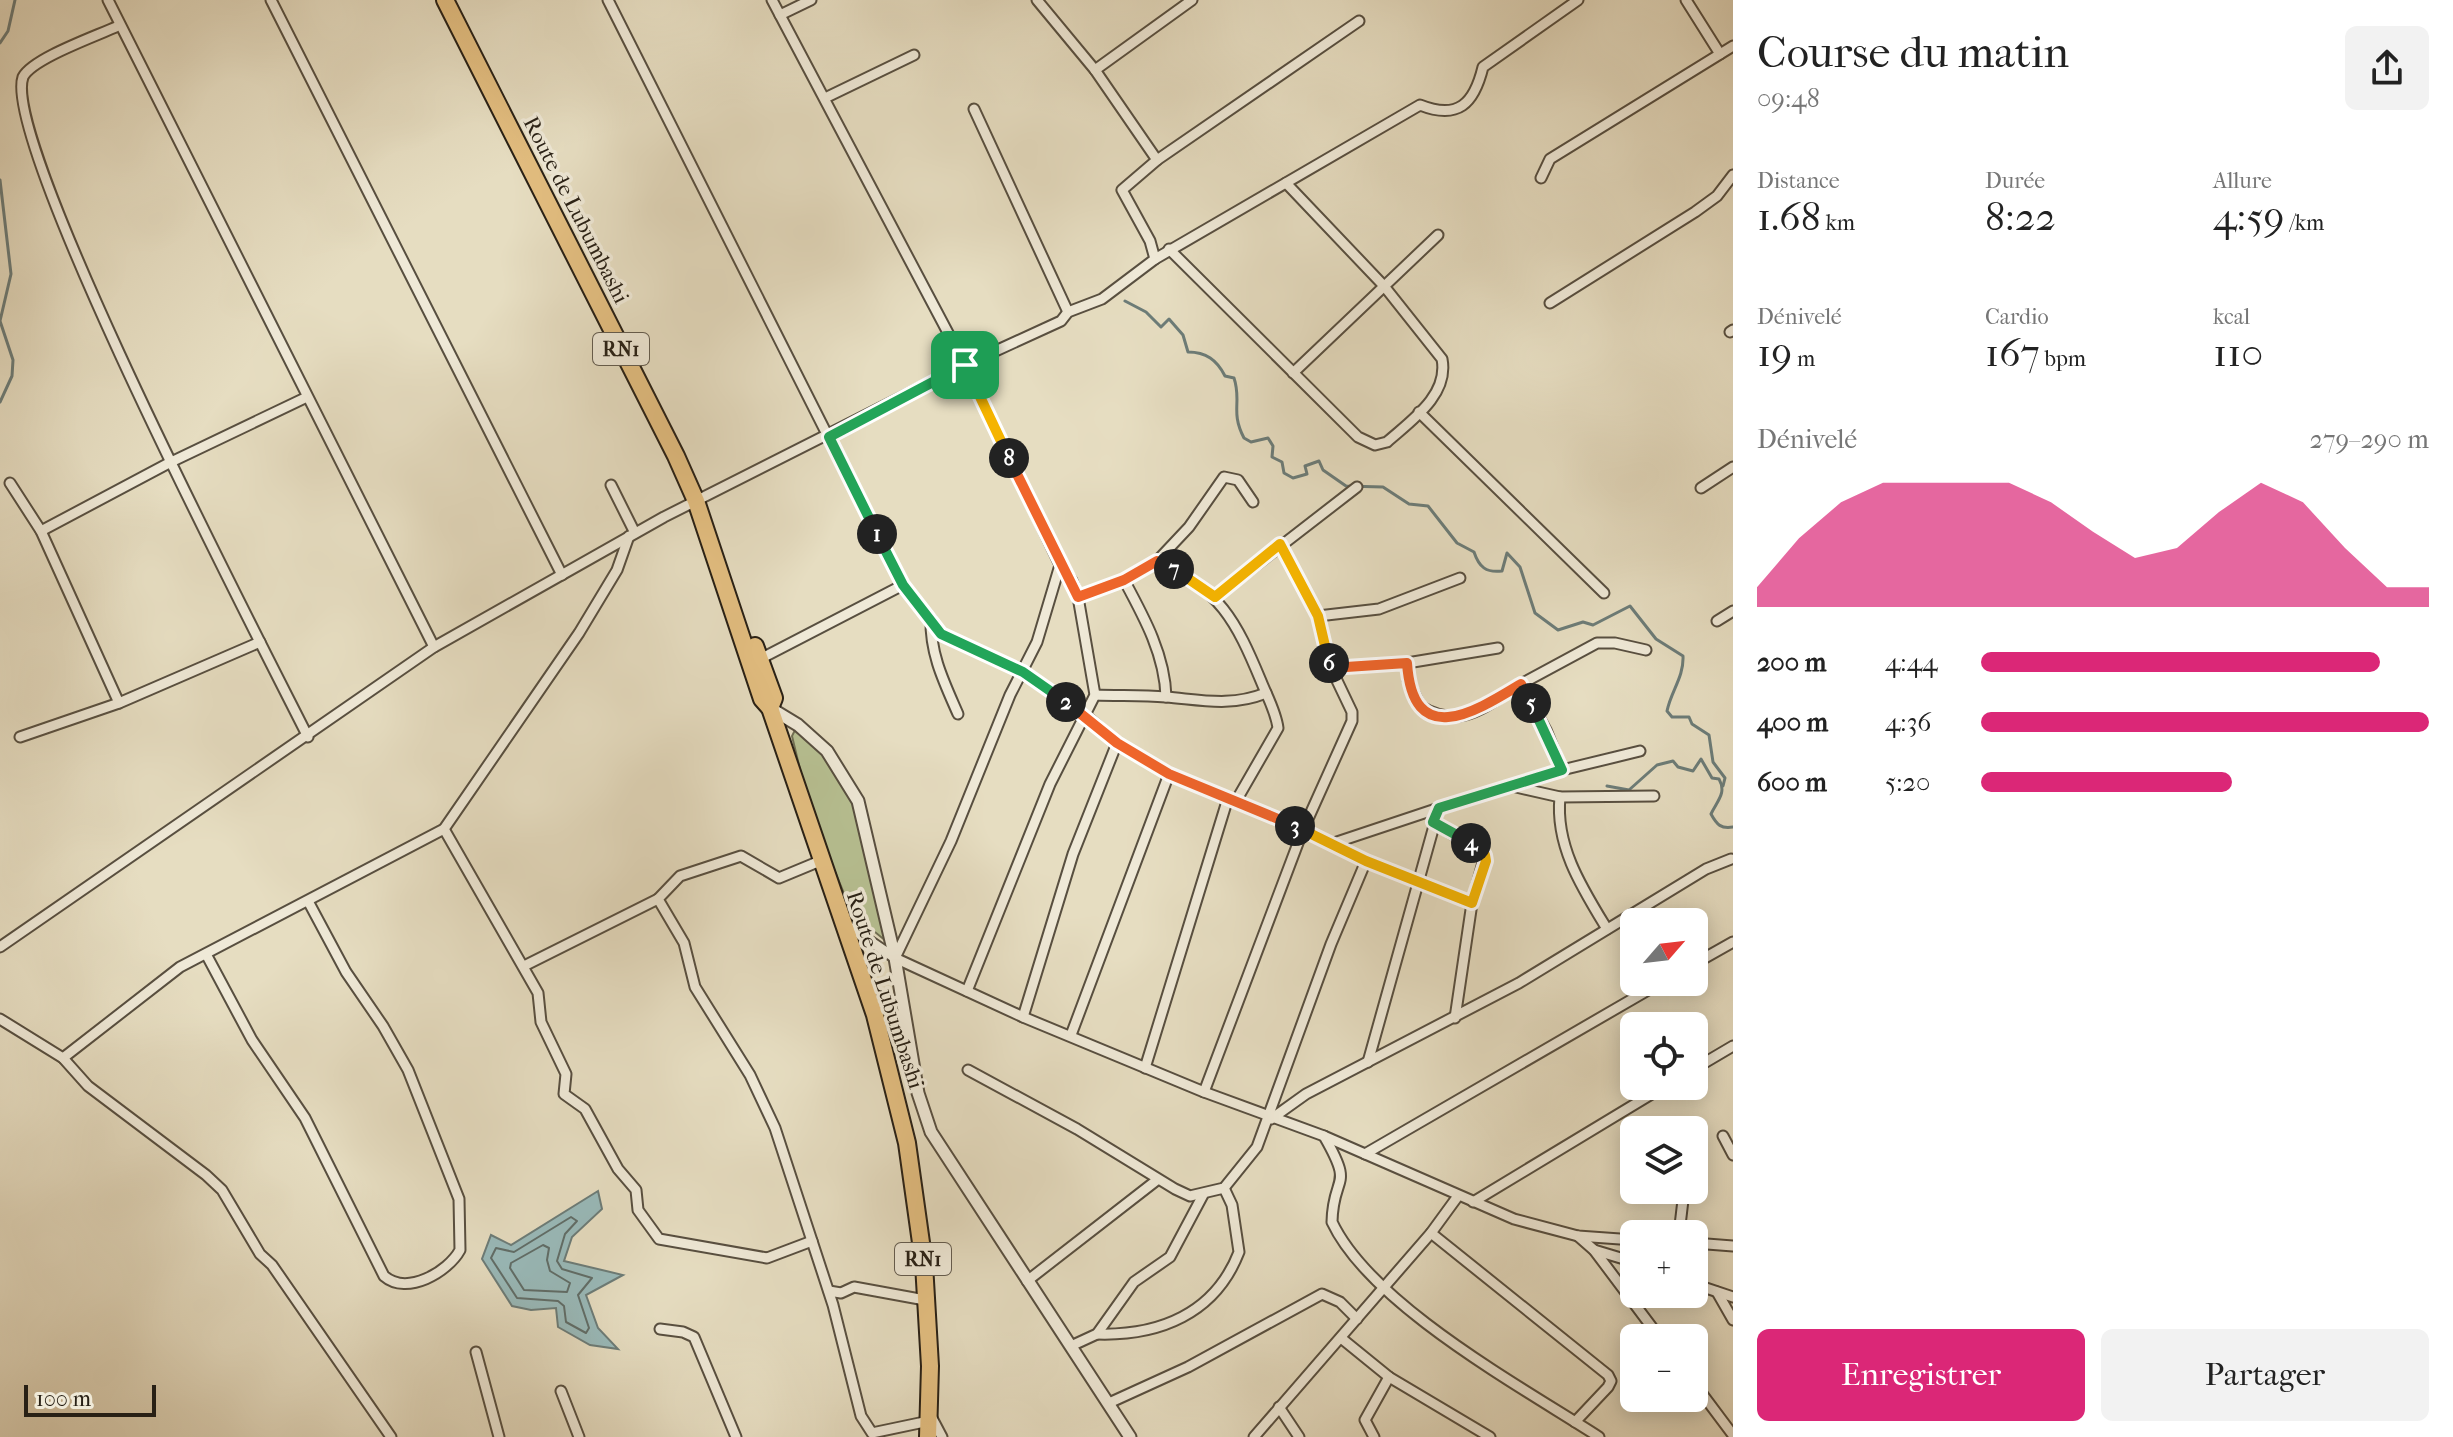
<!DOCTYPE html>
<html lang="fr">
<meta charset="utf-8">
<style>
:root{--surface:#fff;--page:#f2f2f2;--text:#222;--muted:#767676;--accent:#db2777}
body{margin:0;font-family:"IM FELL French Canon",serif;background:var(--page);color:var(--text);height:100vh;display:flex;flex-direction:column;font-size:30px;white-space:nowrap}
*{box-sizing:border-box;margin:0}
p{font-size:26px;color:var(--muted)}
.icon{flex:none;width:44px;height:44px;fill:none;stroke:currentColor;stroke-width:2;stroke-linecap:round;stroke-linejoin:round}
.map{position:relative;flex:1;overflow:hidden}
.details{display:flex;flex-direction:column;background:var(--surface);width:720px}
.details>*{flex:none}
.needle{width:52px;rotate:62deg}
.tools{position:absolute;left:1620px;top:908px;display:grid;gap:16px}
.tools a{display:grid;place-items:center;width:88px;height:88px;border-radius:12px;background:var(--surface);box-shadow:0 4px 20px #0003;font-size:40px}
.scale{position:absolute;left:24px;bottom:20px;width:132px;box-sizing:border-box;padding-left:8px;border:4px solid #282015;border-top:0;font-size:22px;line-height:28px;white-space:nowrap;color:#282015;-webkit-text-stroke:6px #efe9d7;paint-order:stroke}
.pin{position:absolute;display:grid;place-items:center;width:68px;height:68px;color:#fff;margin:-34px;border-radius:16px;box-shadow:0 4px 12px #0006}
.km{position:absolute;width:40px;height:40px;margin:-20px;border-radius:50%;background:#222;color:#fff;font-size:22px;line-height:40px;text-align:center}
.round{display:grid;place-items:center;flex:none;width:84px;height:84px;border-radius:12px;background:var(--page)}
.overview{display:flex;align-items:center;justify-content:space-between;height:136px;padding:0 24px}
h1{font-size:44px;font-weight:600;line-height:60px}
.figures{display:grid;grid-template-columns:repeat(3,1fr);gap:12px;height:136px;padding:8px 24px}
.figures div{display:grid;align-content:center}
.figures b{font-size:40px;font-weight:600}
.figures small{font-size:22px;font-weight:400}
.figures p{font-size:22px}
.chart{height:224px;padding:16px 24px}
.chart p{display:flex;justify-content:space-between}
.chart svg{width:100%;height:144px;margin-top:8px;fill:var(--accent);opacity:.7}
.action{display:flex;gap:16px;margin-top:auto;padding:16px 24px}
.action a{flex:1;height:92px;border-radius:12px;background:var(--accent);color:#fff;font-size:32px;font-weight:600;line-height:92px;text-align:center}
.action a+a{background:var(--page);color:var(--text)}
ul{padding:0 24px;list-style:none;font-size:26px}
li{display:grid;grid-template-columns:128px 96px 1fr;align-items:center;height:60px}
li i{height:20px;border-radius:10px;background:var(--accent)}
main{display:flex;flex:1;min-height:0}
.map>svg:first-child{display:block}
.green{fill:#b7c092;stroke:#707054;stroke-width:2}
.water{fill:#99baba;stroke:#6c7c78;stroke-width:2}
.lines{fill:none;stroke-linecap:round;stroke-linejoin:round}
.shore{stroke:#606d68;stroke-width:2}
.stream{stroke:#6c7c78;stroke-width:3}
.minor-casing{stroke:#584f40;stroke-width:13}
.tertiary-casing{stroke:#584f40;stroke-width:15}
.trunk-casing{stroke:#282015;stroke-width:20}
.minor{stroke:#efe9d7;stroke-width:9}
.tertiary{stroke:#efe9d7;stroke-width:11}
.trunk{stroke:#e3be80;stroke-width:16}
.split-1-casing{stroke:#fff;stroke-width:16}
.split-2-casing{stroke:#fff;stroke-width:16}
.split-3-casing{stroke:#fff;stroke-width:16}
.split-4-casing{stroke:#fff;stroke-width:16}
.split-5-casing{stroke:#fff;stroke-width:16}
.split-6-casing{stroke:#fff;stroke-width:16}
.split-7-casing{stroke:#fff;stroke-width:16}
.split-8-casing{stroke:#fff;stroke-width:16}
.split-9-casing{stroke:#fff;stroke-width:16}
.split-1{stroke:#22a559;stroke-width:10}
.split-2{stroke:#22a559;stroke-width:10}
.split-3{stroke:#f0652b;stroke-width:10}
.split-4{stroke:#f5b400;stroke-width:10}
.split-5{stroke:#22a559;stroke-width:10}
.split-6{stroke:#f0652b;stroke-width:10}
.split-7{stroke:#f5b400;stroke-width:10}
.split-8{stroke:#f0652b;stroke-width:10}
.split-9{stroke:#f5b400;stroke-width:10}
.labels{text-anchor:middle;dominant-baseline:central;stroke-width:7;stroke-linejoin:round;paint-order:stroke}
.shield{fill:#efe9d7;stroke:#645c4f;stroke-width:2}
.shield-label{font-size:20px;font-weight:bold;fill:#282015}
.street-label{font-size:22px;fill:#282015;stroke:#efe9d7}
</style>
<main>
<div class="map">
<svg width="1733" height="1437" viewBox="0 0 1733 1437">
<rect width="100%" height="100%" fill="#e6ddc1"/>
<filter id="stains"><feTurbulence type="fractalNoise" baseFrequency=".0025" numOctaves="4"/><feColorMatrix values="0 0 0 0 .2 0 0 0 0 .09 0 0 0 0 .02 0 0 0 .5 -.17"/></filter>
<radialGradient id="worn" r=".72"><stop offset=".6" stop-color="#630" stop-opacity="0"/><stop offset="1" stop-color="#630" stop-opacity=".3"/></radialGradient>
<path class="green" d="M796 728 829 756 857 804 887 942 852 913 810 811 792 736Z"/>
<path class="water" d="M598 1191 602 1209 572 1237 564 1261 623 1275 586 1295 598 1328 618 1349 590 1345 558 1327 556 1308 531 1310 512 1306 482 1259 491 1235 511 1245Z"/>
<g class="lines">
<g class="shore">
<path d="M571 1217 577 1221 565 1234 557 1261 562 1269 592 1278 578 1295 589 1328 586 1333 566 1322 564 1306 558 1301 517 1298 491 1258 496 1248 514 1252Z"/>
<path d="M543 1245 549 1248 547 1260 550 1271 570 1283 567 1292 524 1290 510 1268 511 1263Z"/>
</g>
<g class="stream">
<path d="M0 43 8 31 15 0"/>
<path d="M0 180 11 274 0 321 13 360 12 376 0 402"/>
<path d="M1125 301 1146 312 1161 327 1169 319 1183 335 1188 352C1206 352 1217 360 1225 376L1234 378C1242 402 1230 411 1244 438L1251 442 1268 438 1273 446 1272 457 1282 462 1284 473 1293 478 1307 474 1305 466 1319 461 1323 470 1346 486 1383 487 1409 504 1428 506 1457 543 1474 552C1479 567 1486 573 1502 571L1507 553 1520 567 1535 613 1558 630 1583 622 1593 625 1630 606 1656 639 1683 656C1684 677 1671 691 1667 711L1672 717H1689L1692 724 1709 735 1713 762 1725 778 1723 786"/>
<path d="M1607 786 1629 790 1657 765 1673 761 1678 767 1693 771 1701 759 1712 778 1719 779C1727 793 1717 801 1711 814 1717 825 1721 829 1733 827"/>
</g>
<g class="minor-casing">
<g id="minor">
<path d="M108 0 434 647"/>
<path d="M271 0 562 575"/>
<path d="M608 0 903 585 941 634 1023 672 1084 714 1117 743 1169 774 1303 830 1366 861 1472 903"/>
<path d="M772 0 965 365 1060 565 1072 581 1078 597 1095 695 1050 784 967 991"/>
<path d="M1686 0 1720 54"/>
<path d="M780 15 811 0"/>
<path d="M118 26C97 36 33 58 23 77 0 142 264 649 308 737"/>
<path d="M1095 70 1192 0"/>
<path d="M825 98 914 55"/>
<path d="M974 109 1068 312"/>
<path d="M1157 160 1359 21"/>
<path d="M1541 178 1550 159 1733 46"/>
<path d="M1169 249 1358 437 1375 445 1387 442C1412 420 1449 395 1442 359L1384 286 1286 183"/>
<path d="M1155 259 1420 105C1458 120 1474 104 1483 67L1578 0"/>
<path d="M1550 303 1695 212 1717 196 1733 175"/>
<path d="M1730 332 1733 330"/>
<path d="M1293 373 1438 235"/>
<path d="M1419 412 1604 593"/>
<path d="M10 483 41 531 119 703"/>
<path d="M611 485 635 533"/>
<path d="M1701 488 1733 467"/>
<path d="M41 531 169 463 307 397"/>
<path d="M1157 561 1189 527 1224 477 1238 480 1253 502"/>
<path d="M1124 580 1157 561C1220 589 1236 621 1261 681 1267 696 1276 712 1278 728L1236 801"/>
<path d="M1078 597 1124 580C1144 617 1165 655 1166 697"/>
<path d="M1215 597 1357 487"/>
<path d="M1318 616 1379 609 1460 578"/>
<path d="M931 619C930 654 944 682 958 714"/>
<path d="M1717 621 1733 611"/>
<path d="M760 659 903 585"/>
<path d="M1407 663 1408 680 1420 706C1462 731 1485 706 1521 684"/>
<path d="M1331 668 1407 663 1498 648"/>
<path d="M1095 695C1119 696 1142 695 1166 697 1202 700 1231 707 1266 693"/>
<path d="M20 737 119 703 260 642"/>
<path d="M1562 770 1546 730 1521 684 1597 643H1615L1646 650"/>
<path d="M1516 787 1560 797 1654 796"/>
<path d="M1560 797C1555 846 1582 888 1607 929"/>
<path d="M1433 822 1485 855 1472 903 1455 1018"/>
<path d="M444 829 538 993 541 1022 566 1074 564 1094 585 1109 618 1169 636 1190 638 1210 659 1239 767 1258 812 1241"/>
<path d="M1334 843 1439 808"/>
<path d="M820 861 779 878 741 856 680 876 658 899 684 943 695 987 750 1075 775 1128 833 1305 861 1416 872 1433 929 1421"/>
<path d="M845 924 895 958 1023 1017 1204 1092 1324 1136 1514 1219 1578 1236 1634 1240"/>
<path d="M0 947 434 647 664 517 965 365 1061 321 1068 312 1102 299 1155 259 1150 241 1122 190 1157 160 1095 70 1037 0"/>
<path d="M206 954 252 1040 305 1118 384 1276C407 1296 448 1272 460 1250L459 1199 408 1070 383 1026 346 972 308 901"/>
<path d="M895 958 951 841 1010 695 1037 642 1060 565"/>
<path d="M1694 964 1733 942"/>
<path d="M524 966 658 899"/>
<path d="M1023 1017 1073 854 1117 743"/>
<path d="M0 1019 63 1058 88 1086 206 1175 222 1190 260 1254 272 1265 391 1437"/>
<path d="M1071 1035 1169 774"/>
<path d="M63 1058 180 967 444 829 579 633 617 570 629 536"/>
<path d="M1368 1062 1439 808 1562 770 1640 751"/>
<path d="M1145 1068 1228 798"/>
<path d="M1694 1069 1733 1046"/>
<path d="M968 1070 1077 1129 1175 1189 1190 1196 1224 1188 1257 1147 1331 944 1366 861"/>
<path d="M1204 1092 1303 830 1352 721V712L1331 668 1318 616 1280 544"/>
<path d="M1271 1119 1306 1094 1519 983 1706 869 1731 859"/>
<path d="M1324 1136C1355 1190 1333 1173 1332 1222 1371 1305 1522 1387 1599 1437"/>
<path d="M1723 1136 1733 1155"/>
<path d="M1365 1154 1662 982"/>
<path d="M1473 1202 1665 1086"/>
<path d="M1431 1233 1608 1375 1611 1381 1608 1387 1575 1422"/>
<path d="M1679 1234 1683 1200"/>
<path d="M1578 1236 1594 1250 1660 1338"/>
<path d="M1694 1243 1733 1246"/>
<path d="M1594 1250 1634 1262"/>
<path d="M1027 1281 1157 1180"/>
<path d="M1694 1284 1733 1297"/>
<path d="M829 1291 841 1293 854 1287 925 1300"/>
<path d="M1717 1292 1733 1320"/>
<path d="M660 1329 683 1332 694 1337 736 1437"/>
<path d="M1097 1334C1159 1336 1215 1314 1239 1252L1232 1205 1224 1188"/>
<path d="M1341 1338 1389 1377 1490 1437"/>
<path d="M1071 1346 1097 1334 1134 1282 1170 1257 1203 1195"/>
<path d="M476 1352 499 1437"/>
<path d="M1694 1383 1733 1435"/>
<path d="M561 1391 579 1437"/>
<path d="M1109 1403 1188 1367 1322 1294 1340 1302 1357 1319"/>
<path d="M1279 1407 1299 1437"/>
<path d="M932 1418 942 1437"/>
<path d="M1254 1437 1431 1233 1458 1196"/>
<path d="M1374 1437 1365 1420 1389 1377"/>
</g>
</g>
<g class="tertiary-casing">
<path id="tertiary" d="M770 708 798 725 827 751 858 801 895 958 918 1093 931 1132 1130 1437"/>
</g>
<g class="trunk-casing">
<g id="trunk">
<path d="M445 0 676 456 696 501 762 699 770 708 875 1015 907 1143 924 1264 930 1366 928 1437"/>
<path d="M755 646 774 698 770 708"/>
</g>
</g>
<use href="#minor" class="minor"/>
<use href="#tertiary" class="tertiary"/>
<use href="#trunk" class="trunk"/>
</g>
<g class="lines">
<g class="split-1-casing">
<path id="split-1" d="M877 534 829 437 965 365"/>
</g>
<g class="split-2-casing">
<path id="split-2" d="M877 534 903 585 941 634 1023 672 1066 702"/>
</g>
<g class="split-3-casing">
<path id="split-3" d="M1066 702 1117 743 1169 774 1295 826"/>
</g>
<g class="split-4-casing">
<path id="split-4" d="M1295 826 1366 861 1472 903 1486 861 1485 855 1471 843"/>
</g>
<g class="split-5-casing">
<path id="split-5" d="M1471 843 1433 822 1439 808 1562 770 1531 703"/>
</g>
<g class="split-6-casing">
<path id="split-6" d="M1329 663 1331 668 1407 663C1413 751 1475 712 1521 684L1531 703"/>
</g>
<g class="split-7-casing">
<path id="split-7" d="M1174 569 1215 597 1280 544 1318 616 1329 663"/>
</g>
<g class="split-8-casing">
<path id="split-8" d="M1009 458 1078 597 1124 580 1157 561 1174 569"/>
</g>
<g class="split-9-casing">
<path id="split-9" d="M965 365 1009 458"/>
</g>
<use href="#split-1" class="split-1"/>
<use href="#split-2" class="split-2"/>
<use href="#split-3" class="split-3"/>
<use href="#split-4" class="split-4"/>
<use href="#split-5" class="split-5"/>
<use href="#split-6" class="split-6"/>
<use href="#split-7" class="split-7"/>
<use href="#split-8" class="split-8"/>
<use href="#split-9" class="split-9"/>
</g>
<g class="labels">
<g class="shield">
<rect x="593" y="333" width="56" height="32" rx="6"/>
<rect x="895" y="1243" width="56" height="32" rx="6"/>
</g>
<g class="shield-label">
<text x="621" y="349">RN1</text>
<text x="923" y="1259">RN1</text>
</g>
<g class="street-label">
<text transform="translate(576 210) rotate(63)">Route de Lubumbashi</text>
<text transform="translate(885 990) rotate(72)">Route de Lubumbashi</text>
</g>
</g>
<rect width="100%" height="100%" filter="url(#stains)"/>
<rect width="100%" height="100%" fill="url(#worn)"/>
</svg>
<div class="tools">
<a><svg class="needle" viewBox="-14 -14 28 28"><path d="M0-13l5 13h-10z" fill="#e53935"/><path d="M0 13l5-13h-10z" fill="#767676"/></svg></a>
<a><svg class="icon" aria-label="locate" viewBox="0 0 24 24"><circle cx="12" cy="12" r="6"/><path d="M12 2v4M12 18v4M2 12h4M18 12h4"/></svg></a>
<a><svg class="icon" aria-label="layers" viewBox="0 0 24 24"><path d="M12 4l9 5-9 5-9-5zM3 14l9 5 9-5"/></svg></a>
<a>+</a>
<a>−</a>
</div>
<div class="scale">100 m</div>
<div class="pin" style="left:965px;top:365px;background:#1e9e55"><svg class="icon" aria-label="arrive" viewBox="0 0 24 24"><path d="M6 21V4h12l-3 4 3 4H6"/></svg></div>
<b class="km" style="left:877px;top:534px">1</b>
<b class="km" style="left:1066px;top:702px">2</b>
<b class="km" style="left:1295px;top:826px">3</b>
<b class="km" style="left:1471px;top:843px">4</b>
<b class="km" style="left:1531px;top:703px">5</b>
<b class="km" style="left:1329px;top:663px">6</b>
<b class="km" style="left:1174px;top:569px">7</b>
<b class="km" style="left:1009px;top:458px">8</b>
</div>
<section class="details">
<div class="overview"><div><h1>Course du matin</h1><p>09:48</p></div><a class="round"><svg class="icon" aria-label="share" viewBox="0 0 24 24"><path d="M12 15V3M7 8l5-5 5 5M5 13v7h14v-7"/></svg></a></div>
<div class="figures">
<div><p>Distance</p><b>1.68<small> km</small></b></div>
<div><p>Durée</p><b>8:22</b></div>
<div><p>Allure</p><b>4:59<small> /km</small></b></div>
</div>
<div class="figures">
<div><p>Dénivelé</p><b>19<small> m</small></b></div>
<div><p>Cardio</p><b>167<small> bpm</small></b></div>
<div><p>kcal</p><b>110</b></div>
</div>
<div class="chart"><p><span>Dénivelé</span>279–290 m</p>
<svg viewBox="0 0 160 44" preserveAspectRatio="none"><path d="M0 44V38L10 23L20 12L30 6L40 6L50 6L60 6L70 12L80 21L90 29L100 26L110 15L120 6L130 12L140 26L150 38L160 38V44z"/></svg>
</div>
<ul>
<li><b>200 m</b>4:44<i style="width:89%"></i></li>
<li><b>400 m</b>4:36<i style="width:100%"></i></li>
<li><b>600 m</b>5:20<i style="width:56%"></i></li>
</ul>
<div class="action"><a>Enregistrer</a><a>Partager</a></div>
</section>
</main>
